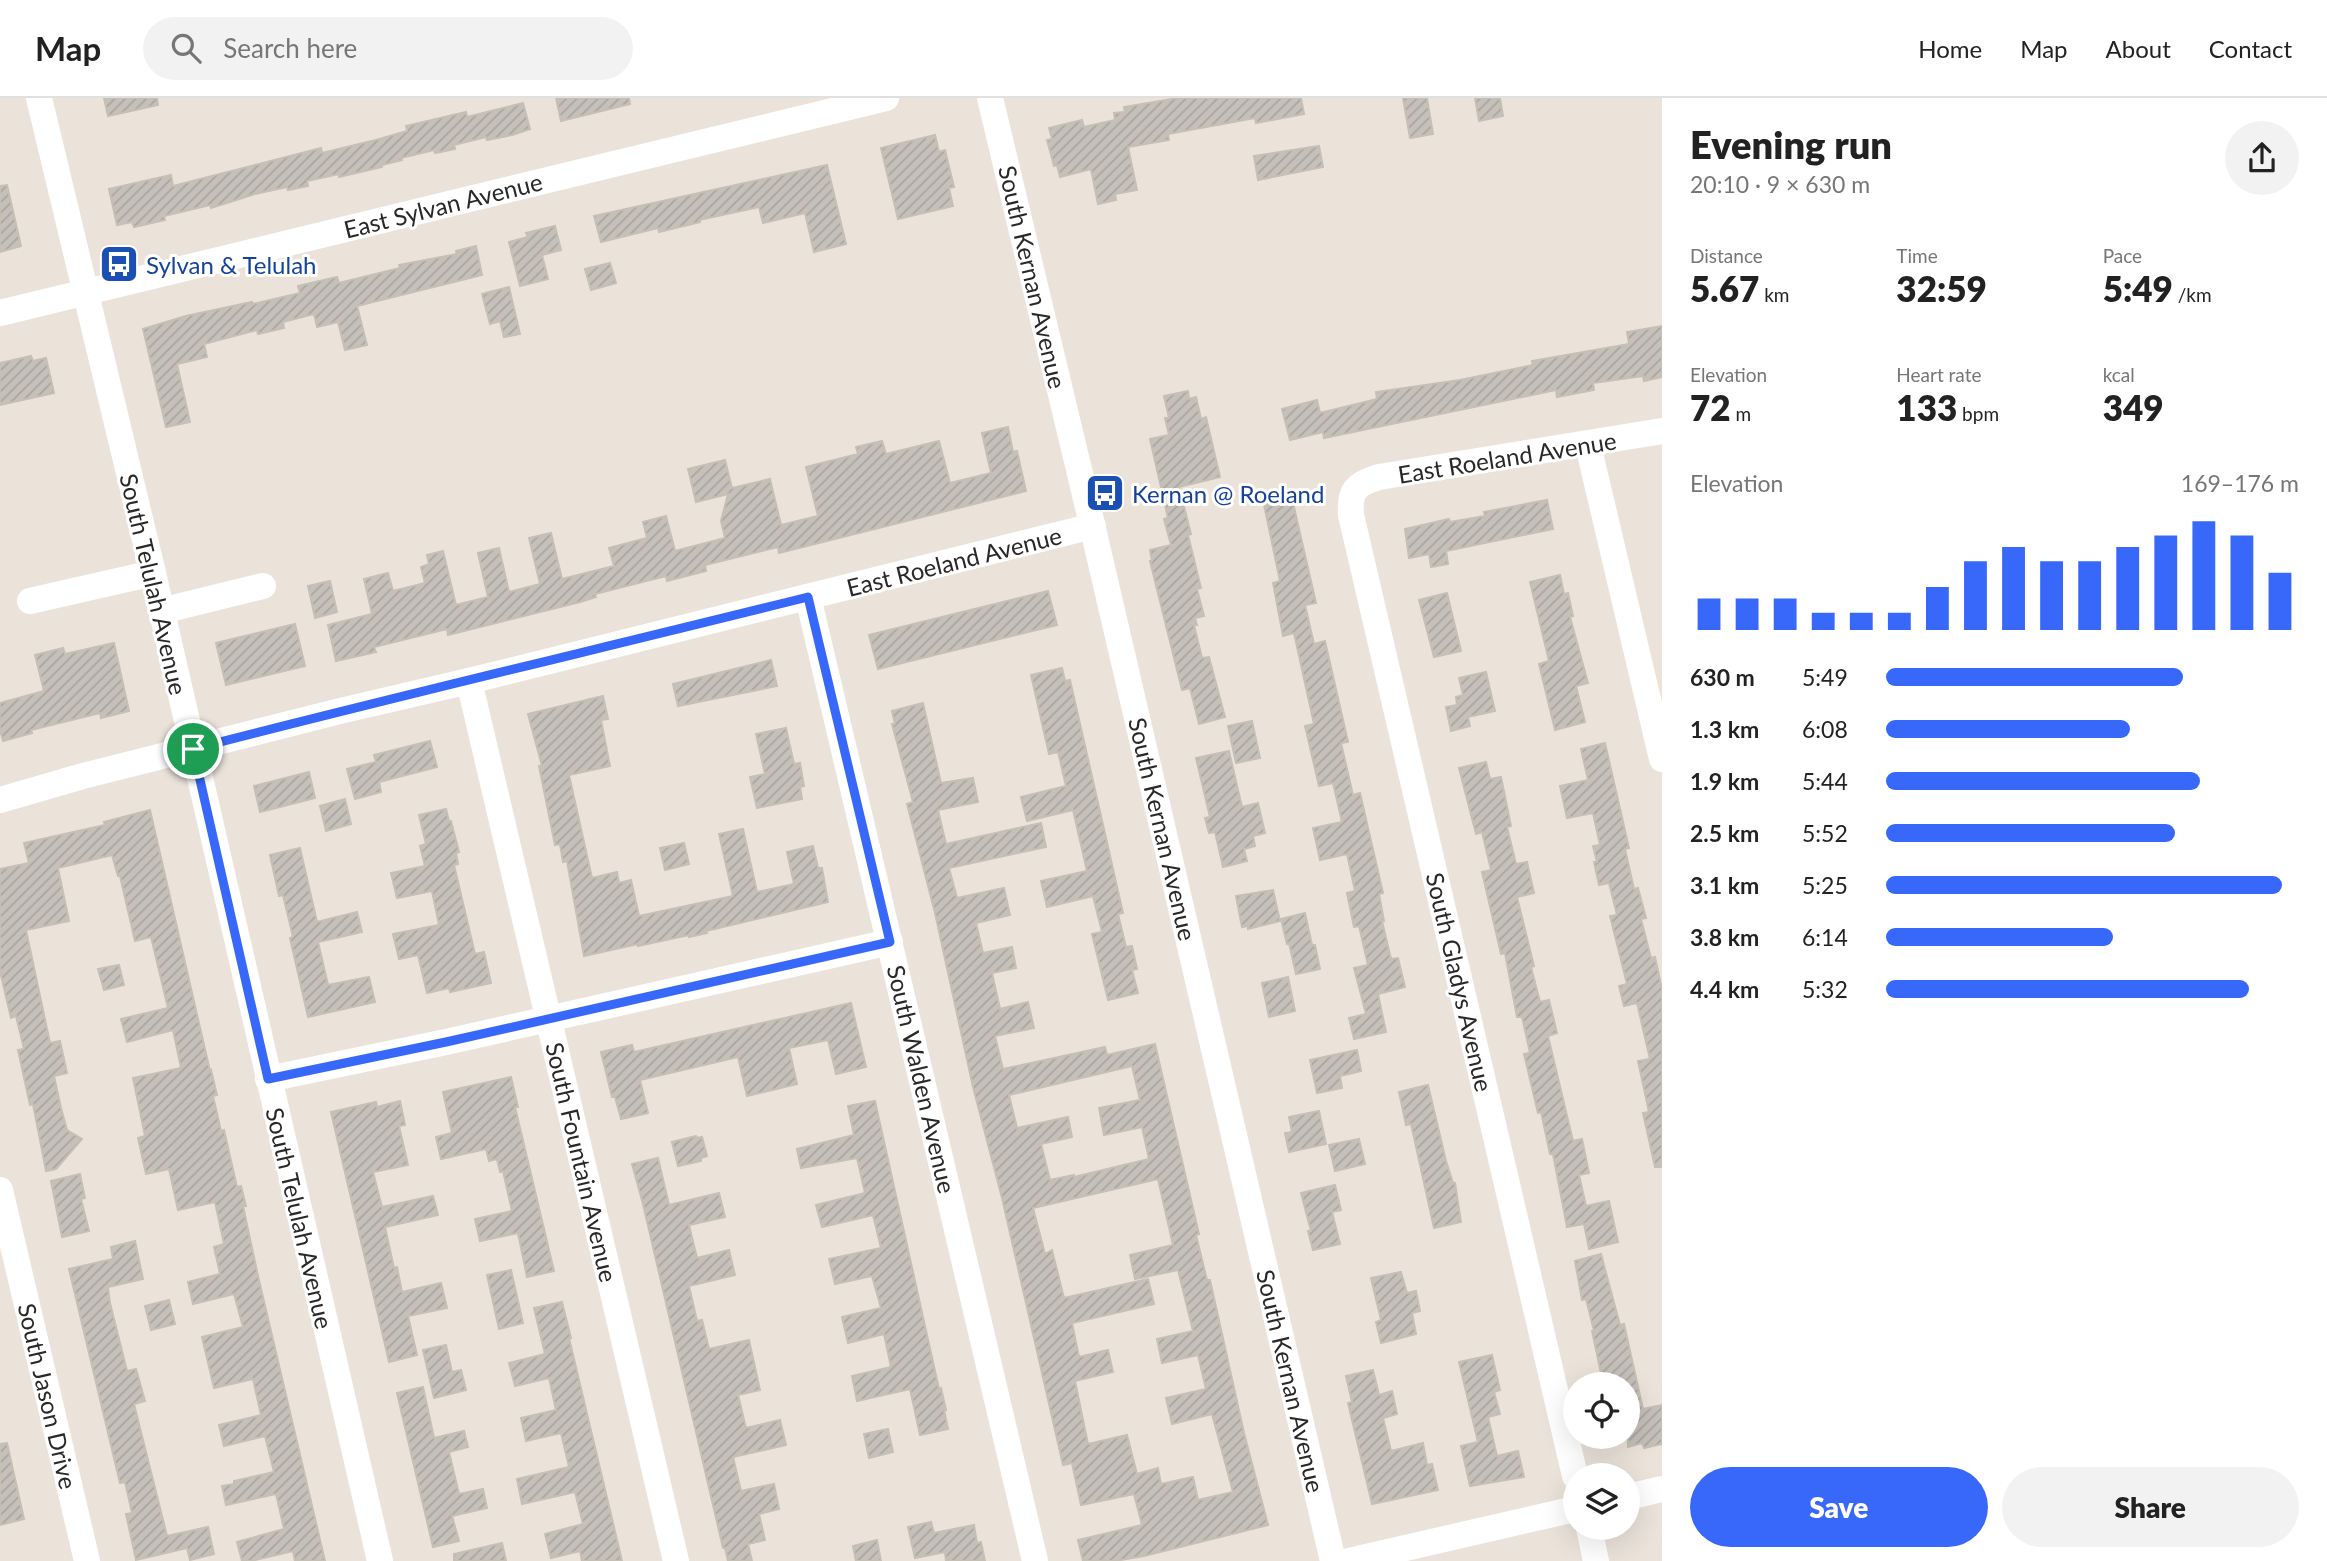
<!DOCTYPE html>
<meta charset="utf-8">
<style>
:root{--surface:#fff;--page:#f2f2f2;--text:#222;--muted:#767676;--line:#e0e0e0;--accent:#3868fa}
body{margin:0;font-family:Lato,sans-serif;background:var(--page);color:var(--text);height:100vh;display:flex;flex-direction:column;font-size:26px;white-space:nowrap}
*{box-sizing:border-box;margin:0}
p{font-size:23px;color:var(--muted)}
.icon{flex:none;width:38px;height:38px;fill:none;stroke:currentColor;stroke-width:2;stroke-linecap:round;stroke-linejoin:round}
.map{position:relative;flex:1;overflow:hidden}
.side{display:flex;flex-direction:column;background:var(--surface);width:665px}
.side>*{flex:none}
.controls{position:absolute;left:1563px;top:1274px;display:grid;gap:14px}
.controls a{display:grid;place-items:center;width:77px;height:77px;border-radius:50%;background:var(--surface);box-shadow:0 7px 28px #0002;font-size:35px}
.pin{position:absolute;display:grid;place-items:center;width:60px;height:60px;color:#fff;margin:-30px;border:4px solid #fff;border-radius:50%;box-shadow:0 2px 7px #0007}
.round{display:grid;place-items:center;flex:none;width:74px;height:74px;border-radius:37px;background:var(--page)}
.head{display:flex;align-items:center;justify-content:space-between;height:119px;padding:0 28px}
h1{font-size:38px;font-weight:800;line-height:52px}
.stats{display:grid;grid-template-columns:repeat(3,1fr);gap:10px;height:119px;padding:7px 28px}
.stats div{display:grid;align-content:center}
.stats b{font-size:35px;font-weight:800}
.stats small{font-size:19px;font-weight:400}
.stats p{font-size:19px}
.chart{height:196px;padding:14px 28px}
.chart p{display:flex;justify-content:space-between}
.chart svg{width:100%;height:126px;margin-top:7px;stroke:var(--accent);stroke-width:6}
.action{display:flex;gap:14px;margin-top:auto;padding:14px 28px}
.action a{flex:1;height:80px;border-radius:42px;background:var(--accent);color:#fff;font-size:28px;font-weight:800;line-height:80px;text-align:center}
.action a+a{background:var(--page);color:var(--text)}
ul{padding:0 28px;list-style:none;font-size:23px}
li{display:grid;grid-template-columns:112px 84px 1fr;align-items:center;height:52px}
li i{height:18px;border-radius:9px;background:var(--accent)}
header{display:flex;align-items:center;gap:42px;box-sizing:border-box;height:98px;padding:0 35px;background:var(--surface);border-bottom:2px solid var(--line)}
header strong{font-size:33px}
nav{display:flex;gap:38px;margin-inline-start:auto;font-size:24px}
.search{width:490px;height:63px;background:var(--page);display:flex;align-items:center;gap:18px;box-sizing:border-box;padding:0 24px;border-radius:38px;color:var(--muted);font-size:26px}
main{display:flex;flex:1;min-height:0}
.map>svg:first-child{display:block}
.building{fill:url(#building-hatch);stroke:#c6bfb4;stroke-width:2;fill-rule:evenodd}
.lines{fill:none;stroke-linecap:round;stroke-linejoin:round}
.minor{stroke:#fff;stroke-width:26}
.route-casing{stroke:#fff;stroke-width:14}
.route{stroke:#3868fa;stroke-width:9}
.labels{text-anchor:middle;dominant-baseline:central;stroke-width:6;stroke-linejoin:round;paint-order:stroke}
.street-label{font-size:24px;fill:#282828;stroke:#fff}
.transit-label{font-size:24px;fill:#164399;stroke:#fff;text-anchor:start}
</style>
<header>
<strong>Map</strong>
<div class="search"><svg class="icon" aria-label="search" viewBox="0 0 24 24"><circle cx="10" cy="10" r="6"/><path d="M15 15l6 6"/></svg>Search here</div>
<nav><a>Home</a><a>Map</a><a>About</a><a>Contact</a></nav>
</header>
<main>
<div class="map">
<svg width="1662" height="1463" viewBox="0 0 1662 1463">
<defs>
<pattern id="building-hatch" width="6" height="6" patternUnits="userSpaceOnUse" patternTransform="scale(1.75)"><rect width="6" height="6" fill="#c6c0ba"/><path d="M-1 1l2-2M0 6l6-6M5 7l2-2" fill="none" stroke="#aaa5a0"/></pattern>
</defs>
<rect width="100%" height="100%" fill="#ebe3da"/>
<g class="building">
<path d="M104 0H157L158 7 108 18Z"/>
<path d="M556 0H629L630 6 561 23Z"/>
<path d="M1178 0H1301L1304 16 1256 25 1255 20 1168 36 1169 42 1128 49 1137 92 1115 96 1116 102 1098 106 1091 71 1060 79 1057 67 1054 68 1047 42 1052 41 1049 30 1082 22 1084 29 1115 22 1114 15 1125 14 1124 9Z"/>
<path d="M1403 0H1427L1433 36 1410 40Z"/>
<path d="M1475 0H1500L1503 18 1479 23Z"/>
<path d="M523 5 530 31 512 37 487 42 486 39 454 47 455 51 435 55 434 52 401 60 402 62 382 67V69L339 79V76L307 83 308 88 288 92 287 89 255 96 211 110 210 107 164 118 165 122 134 129 132 124 117 127 109 91 171 77 173 88 321 50 322 55 376 42 407 33 406 28 466 14 467 19Z"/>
<path d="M935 37 939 54 945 52 954 89 949 90 953 108 898 121 881 50Z"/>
<path d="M1319 48 1323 69 1258 82 1254 58Z"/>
<path d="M827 67 846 146 814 154 805 115 763 125 759 109 699 122 700 124 659 134 658 130 601 144 594 118Z"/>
<path d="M7 87 21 148 0 154V88Z"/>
<path d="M555 128 561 152 542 157 548 181 520 188 509 144 528 139 526 135Z"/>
<path d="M476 148 482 177 357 208 367 247 345 252 338 224 317 229 314 216 283 224 284 230 258 236 257 232 204 246 207 259 177 266 190 324 166 329 143 231 186 218 252 204 253 206 300 195 298 188 337 179 339 185 400 170 399 167 457 156 456 153Z"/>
<path d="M610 165 616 185 591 192 585 171Z"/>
<path d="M509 189 520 236 504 239 500 223 490 226 482 196Z"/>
<path d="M1662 228V279L1644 283 1643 278 1593 285 1594 292 1557 299 1556 292 1324 340 1323 334 1290 342 1282 311 1317 302 1320 315 1377 301 1376 294 1460 282 1533 267 1532 263 1629 246 1627 234Z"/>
<path d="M31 258 33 263 46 260 54 295 0 307V265Z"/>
<path d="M1188 293 1189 301 1196 299 1201 321 1206 319 1220 379 1179 389 1191 436 1188 437 1201 490 1197 491 1204 518 1195 520 1197 527H1194L1202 560 1209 559 1225 619 1199 626 1190 590 1182 592 1150 463H1152L1150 452 1171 447 1164 421 1168 420 1150 341 1169 337 1165 320H1169L1164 298Z"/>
<path d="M1008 329 1013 354 1017 353 1026 393 779 455 778 449 705 467 706 473 667 483 666 478 595 496 596 499 580 504 448 537 447 531 374 549 376 554 336 563 328 527 372 516 364 481 388 475 393 493 425 485 421 469 429 466 427 457 443 453 456 507 488 499 478 455 499 450 509 494 540 486 529 440 551 435 562 481 614 468 609 450 647 440 643 424 666 418 675 453 725 440 721 423 728 396 696 404 688 371 725 362 732 390 770 381 781 427 818 418 806 369 858 356 856 349 882 343 886 356 939 343 950 385 991 375 982 335Z"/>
<path d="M1291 396 1316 505 1305 507 1314 546 1325 543 1348 644 1341 645 1353 697 1360 695 1383 795 1379 796 1384 823H1382L1391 861 1398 860 1405 889 1378 896 1386 934 1354 941 1349 920 1366 916 1354 870 1368 867 1359 828 1354 829 1347 795 1355 793 1347 756 1320 762 1313 730 1342 724 1333 685 1319 688 1305 628 1314 626 1294 535 1283 538 1273 485 1280 483 1263 402Z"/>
<path d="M1547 402 1553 431 1446 453 1448 466 1431 469 1429 456 1409 460 1405 431 1449 421 1450 424 1485 418 1484 414Z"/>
<path d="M1560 477 1564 496 1568 495 1573 518 1570 519 1588 585 1576 588 1585 624 1555 632 1539 566 1549 563 1530 484Z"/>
<path d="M330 483 337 514 315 520 308 488Z"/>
<path d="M1048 493 1057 527 878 571 869 537Z"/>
<path d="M1447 495 1461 553 1434 559 1419 502Z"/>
<path d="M295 526 305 568 226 587 216 545Z"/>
<path d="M114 545 129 613 101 620 100 615 31 632 32 635 3 643 0 632V605L44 593 35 557 63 550 65 556Z"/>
<path d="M771 562 777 588 678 608 673 586Z"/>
<path d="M1062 570 1065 583 1070 582 1096 696 1123 815 1118 816 1126 849 1132 848 1137 871 1132 872 1138 895 1108 902 1092 836 1102 834 1093 798 1047 809 1041 783 1087 773 1073 712 1027 723 1021 699 1066 688 1058 654 1049 656 1031 577Z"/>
<path d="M1486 574 1495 613 1468 619 1470 628 1451 633 1446 609 1457 607 1456 599 1463 597 1459 580Z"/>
<path d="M603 598 608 621 601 622 610 668 569 677 592 780 617 774 619 785 631 782 639 818 733 798 719 736 743 731 757 794 794 786 787 754 813 748 818 770H822L828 804 706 833 707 835 689 839V837L638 848V846L584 858 567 763 563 764 560 746 555 747 539 668H542L528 616Z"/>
<path d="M923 605 941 685 973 680 978 704 938 712 946 746 1041 725 1046 749 949 770 957 800 1004 790 1010 817 976 825 983 855 1012 849 1016 870 992 875 1000 911 1028 904 1034 930 995 938 1003 971 1105 949 1107 957 1155 946 1199 1136 1196 1137 1207 1182H1210L1244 1335 1268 1427 1144 1458 1115 1463H1083L1078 1442 1142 1427 1134 1396 1081 1407 1072 1365 1063 1367 1002 1100 973 989 935 815 907 706 913 704 892 626H895L892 613ZM1132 968 1140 1002 1099 1010 1104 1037 1142 1029 1149 1061 1074 1079V1077L1050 1082 1041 1046 1072 1039 1068 1019 1017 1030 1009 997ZM1158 1081 1173 1147 1130 1157 1135 1181 1178 1172 1193 1233 1157 1241 1160 1255 1162 1265 1198 1257 1206 1291 1166 1300 1172 1326 1212 1316 1233 1394 1198 1402 1193 1379 1161 1386 1158 1370 1137 1376 1127 1337 1088 1346 1075 1283 1113 1274 1108 1252 1079 1259 1072 1225 1154 1206 1148 1181 1064 1200 1052 1152 1045 1156 1033 1110Z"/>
<path d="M1252 623 1260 660 1236 665 1228 628Z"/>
<path d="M786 630 794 666 800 665 804 688 800 689 802 701 757 710 750 679 765 676 756 636Z"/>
<path d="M430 643 437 669 379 684 381 694 355 701 347 671 376 664 374 657Z"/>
<path d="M1605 645 1629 750 1625 751 1634 791 1638 790 1646 820 1641 821 1651 860 1655 859 1662 891V1069H1655L1643 1015 1649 1014 1638 963 1650 961 1637 905 1624 908 1619 888 1627 886 1610 818 1617 817 1609 785 1599 787 1594 764H1597L1593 748 1600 747 1593 715 1567 720 1560 688 1588 682 1581 651Z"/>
<path d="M1229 653 1242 709 1258 705 1265 735 1253 738 1255 748 1244 751 1247 763 1223 769 1215 734 1209 735 1205 720 1210 719 1196 660Z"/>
<path d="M1486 664 1490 681 1501 679 1511 728 1507 729 1516 766 1527 764 1534 795 1517 799 1534 868 1531 869 1540 904 1549 902 1557 935 1548 938 1573 1043 1582 1041 1589 1075 1579 1077 1586 1108 1609 1103 1618 1144 1589 1151 1584 1126 1567 1129 1553 1056H1550L1541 1014 1538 1015 1524 956 1530 955 1522 919H1517L1505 855 1501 856 1482 774 1491 772 1482 734 1476 736 1459 670Z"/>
<path d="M309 674 315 700 260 714 254 688Z"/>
<path d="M345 701 351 726 326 733 320 708Z"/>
<path d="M446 711 449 723H451L459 754 456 755 458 766 454 767 475 856 484 854 491 885 450 894 449 890 427 895 418 857 399 861 393 836 439 827 432 793 397 800 391 775 425 768 420 748 426 746 419 717Z"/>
<path d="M150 712 210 973 211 972 217 997 213 998 221 1033 224 1032 237 1089 241 1088 246 1108H243L258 1178 325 1463H295L293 1453 251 1463H242L237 1444 284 1431 276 1396 226 1407 222 1388 234 1386V1383L274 1374 265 1338 224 1348 219 1327 261 1317 253 1281 214 1290 202 1239 243 1229 234 1196 193 1206 188 1184 220 1176 214 1149 224 1146 215 1104 178 1112 169 1071 146 1076 138 1040 145 1038 133 980 181 970 173 932 127 944 121 921 168 910 151 839 135 843 120 778H118L112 757 58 770 69 823 26 832 50 945 60 943 67 975 54 978 61 1010 67 1032 82 1041 56 1071 46 1073 33 1006 30 1007 18 952 24 951 16 918 11 920 0 873V771L29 765 24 745 105 727 104 724Z"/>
<path d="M684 745 689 766 665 772 660 750Z"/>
<path d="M300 750 317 824 357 814 362 834 318 844 328 887 369 879 375 904 308 919 290 840 293 839 283 797 279 798 270 757Z"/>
<path d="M1273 792 1280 823 1248 831V828L1242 829 1236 798Z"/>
<path d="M1305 815 1312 847H1315L1320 871 1296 876 1289 845 1287 846 1281 821Z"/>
<path d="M119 867 124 887 104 892 98 871Z"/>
<path d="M1288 879 1295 913 1269 919 1262 885Z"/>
<path d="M851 905 866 969 836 976 828 942 789 950 797 986 747 998 738 959 640 982 648 1015 621 1021 615 999H612L601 954 632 947 634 954Z"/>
<path d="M1357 952 1361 973 1340 978 1342 990 1317 995 1310 962Z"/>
<path d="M511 979 518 1009H515L554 1173 527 1179 518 1135 480 1143 475 1121 512 1113 503 1073 500 1074 497 1061 489 1063 486 1051 441 1061 436 1039 452 1035 443 994Z"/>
<path d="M1428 987 1446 1063 1453 1085H1455L1461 1124 1434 1130 1411 1026 1406 1027 1399 994Z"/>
<path d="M400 1003 405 1027 399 1028 408 1067 373 1074 382 1109 433 1098 438 1117 385 1129 394 1170 397 1169 402 1194 441 1185 447 1210 408 1218 417 1257 389 1264 331 1014 376 1004 377 1009Z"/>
<path d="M875 1003 939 1291 941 1290 946 1312H944L948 1331 920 1337 910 1291 857 1303 852 1278 891 1269 884 1236 848 1245 842 1219 881 1210 872 1178 835 1186 829 1161 881 1150 873 1117 822 1129 816 1107 865 1095 857 1060 801 1070 797 1051 854 1037 848 1008Z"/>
<path d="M1319 1013 1326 1046 1289 1054 1285 1035 1292 1034 1289 1019Z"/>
<path d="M696 1038 697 1040 702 1039 707 1058 701 1060V1063L678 1068 672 1044Z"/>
<path d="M1359 1041 1365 1066 1335 1073 1329 1047Z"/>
<path d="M658 1060 669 1107 719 1095 725 1119 689 1127 697 1160 729 1152 735 1177 689 1188 697 1223 702 1222 709 1251 749 1242 760 1292 738 1297 746 1330 780 1322 786 1347 733 1359 741 1393 774 1386 779 1411 759 1416 765 1442 748 1446 752 1463H728L725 1450H723L643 1106 632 1066Z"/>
<path d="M80 1076 85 1100 81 1101 89 1133 62 1139 51 1083Z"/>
<path d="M1335 1087 1341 1112 1332 1114 1340 1146 1313 1152 1308 1133H1311L1301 1095Z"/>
<path d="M135 1143 143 1181 108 1189 110 1205 127 1273 136 1271 145 1303 134 1306 167 1438 208 1429 214 1456 190 1462 187 1450 136 1462 126 1416 132 1415 125 1384 120 1385 69 1171 113 1161 111 1149Z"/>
<path d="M1601 1156 1620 1227 1624 1226 1643 1311 1662 1307V1346L1644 1350 1642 1345 1628 1349V1286H1608L1607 1278 1602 1280 1592 1233H1594L1586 1201 1582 1202 1575 1163Z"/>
<path d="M511 1172 523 1225 499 1231 487 1177Z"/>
<path d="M1401 1174 1407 1195 1416 1193 1420 1213 1412 1215 1416 1236 1381 1245 1376 1224 1381 1222 1371 1180Z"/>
<path d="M169 1202 175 1226 151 1232 145 1208Z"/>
<path d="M562 1204 571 1240H569L622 1463H582L580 1453 551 1460 545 1436 583 1426 575 1394 522 1406 517 1381 569 1369 561 1335 526 1343 521 1320 556 1312 549 1280 515 1288 509 1265 545 1256 534 1210Z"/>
<path d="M446 1247 452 1274 461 1272 466 1292 434 1300 423 1252Z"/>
<path d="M1492 1257 1500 1292 1494 1294 1500 1316 1488 1319 1497 1358 1518 1353 1524 1379 1470 1388 1461 1348 1478 1344 1459 1264Z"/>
<path d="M1373 1272 1379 1297 1392 1293 1397 1316 1383 1320 1391 1353 1423 1345 1427 1367 1432 1366 1438 1392 1372 1406 1348 1305 1352 1304 1346 1278Z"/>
<path d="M423 1289 434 1340 464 1333 468 1349 449 1354 459 1396 483 1391 487 1410 452 1418 459 1443 433 1449 397 1295Z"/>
<path d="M888 1331 893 1354 869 1360 864 1336Z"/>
<path d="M7 1345 24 1421 0 1427V1346Z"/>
<path d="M931 1424 934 1435 974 1427 977 1445 981 1444 985 1463H946L945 1454 915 1460 908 1429Z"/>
<path d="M877 1442 881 1463H856L853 1448Z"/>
<path d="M502 1445 506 1463H454V1456Z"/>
</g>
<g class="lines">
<g class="minor">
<path d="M39 0 153 475 380 1463"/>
<path d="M990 0 1087 405 1333 1463"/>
<path d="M0 215 886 0"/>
<path d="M1588 347 1662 661"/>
<path d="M808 499 1035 1463"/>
<path d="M30 503 153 475"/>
<path d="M161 513 263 488"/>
<path d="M469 583 676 1463"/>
<path d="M0 702 83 678 340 613 469 583 1093 428"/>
<path d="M268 981 446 944 890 844"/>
<path d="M0 1092 87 1463"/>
<path d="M1575 1378 1351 417C1349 392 1356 386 1379 379L1662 333"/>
<path d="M1628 1399 1662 1391"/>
<path d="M1589 1430 1596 1463"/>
<path d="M1349 1463 1575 1411"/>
</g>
</g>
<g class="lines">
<g class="route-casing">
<path id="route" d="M808 499 890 844 446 944 268 981 193 651C398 598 603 550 808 499Z"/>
</g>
<use href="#route" class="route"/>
</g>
<defs>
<g id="bus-square" transform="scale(2.0125)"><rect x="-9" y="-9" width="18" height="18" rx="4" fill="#1a4fb4" stroke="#fff"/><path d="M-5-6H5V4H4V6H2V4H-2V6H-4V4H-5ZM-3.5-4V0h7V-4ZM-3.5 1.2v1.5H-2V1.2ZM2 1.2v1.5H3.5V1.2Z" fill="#fff"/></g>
</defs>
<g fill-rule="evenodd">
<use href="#bus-square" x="119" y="166"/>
<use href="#bus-square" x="1105" y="395"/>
</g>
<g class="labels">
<g class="street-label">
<text transform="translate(443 107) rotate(-14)">East Sylvan Avenue</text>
<text transform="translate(1033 179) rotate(77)">South Kernan Avenue</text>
<text transform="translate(1507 359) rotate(-9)">East Roeland Avenue</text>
<text transform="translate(954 463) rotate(-14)">East Roeland Avenue</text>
<text transform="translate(154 486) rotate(77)">South Telulah Avenue</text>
<text transform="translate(1163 731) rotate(77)">South Kernan Avenue</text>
<text transform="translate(1460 884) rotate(77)">South Gladys Avenue</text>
<text transform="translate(922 981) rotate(77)">South Walden Avenue</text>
<text transform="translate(582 1064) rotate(77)">South Fountain Avenue</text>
<text transform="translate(300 1120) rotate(77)">South Telulah Avenue</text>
<text transform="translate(1291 1283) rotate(77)">South Kernan Avenue</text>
<text transform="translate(48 1298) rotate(77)">South Jason Drive</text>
</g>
<g class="transit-label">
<text x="146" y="166">Sylvan &amp; Telulah</text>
<text x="1132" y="395">Kernan @ Roeland</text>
</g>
</g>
</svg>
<div class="controls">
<a><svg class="icon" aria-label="locate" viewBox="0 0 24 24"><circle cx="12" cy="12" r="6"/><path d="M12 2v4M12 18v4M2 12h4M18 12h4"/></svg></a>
<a><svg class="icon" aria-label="layers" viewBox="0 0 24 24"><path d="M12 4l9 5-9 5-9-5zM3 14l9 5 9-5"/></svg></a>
</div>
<div class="pin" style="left:193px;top:651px;background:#1e9e55"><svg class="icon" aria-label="arrive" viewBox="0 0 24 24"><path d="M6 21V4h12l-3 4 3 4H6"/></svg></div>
</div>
<section class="side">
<div class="head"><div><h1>Evening run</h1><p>20:10 · 9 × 630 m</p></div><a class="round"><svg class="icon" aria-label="share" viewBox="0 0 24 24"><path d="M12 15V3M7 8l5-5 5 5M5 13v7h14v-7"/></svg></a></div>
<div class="stats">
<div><p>Distance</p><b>5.67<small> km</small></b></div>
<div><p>Time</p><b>32:59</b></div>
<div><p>Pace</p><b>5:49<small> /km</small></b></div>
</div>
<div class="stats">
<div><p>Elevation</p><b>72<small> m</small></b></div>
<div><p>Heart rate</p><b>133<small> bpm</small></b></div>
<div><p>kcal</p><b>349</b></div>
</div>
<div class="chart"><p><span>Elevation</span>169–176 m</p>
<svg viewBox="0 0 160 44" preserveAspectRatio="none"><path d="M5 44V33M15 44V33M25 44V33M35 44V38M45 44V38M55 44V38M65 44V29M75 44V20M85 44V15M95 44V20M105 44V20M115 44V15M125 44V11M135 44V6M145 44V11M155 44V24"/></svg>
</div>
<ul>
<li><b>630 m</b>5:49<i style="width:72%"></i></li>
<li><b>1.3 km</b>6:08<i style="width:59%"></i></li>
<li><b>1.9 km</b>5:44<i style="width:76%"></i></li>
<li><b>2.5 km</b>5:52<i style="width:70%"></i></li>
<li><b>3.1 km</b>5:25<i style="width:96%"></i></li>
<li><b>3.8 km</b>6:14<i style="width:55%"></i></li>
<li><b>4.4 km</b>5:32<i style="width:88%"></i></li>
</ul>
<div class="action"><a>Save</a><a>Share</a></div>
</section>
</main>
